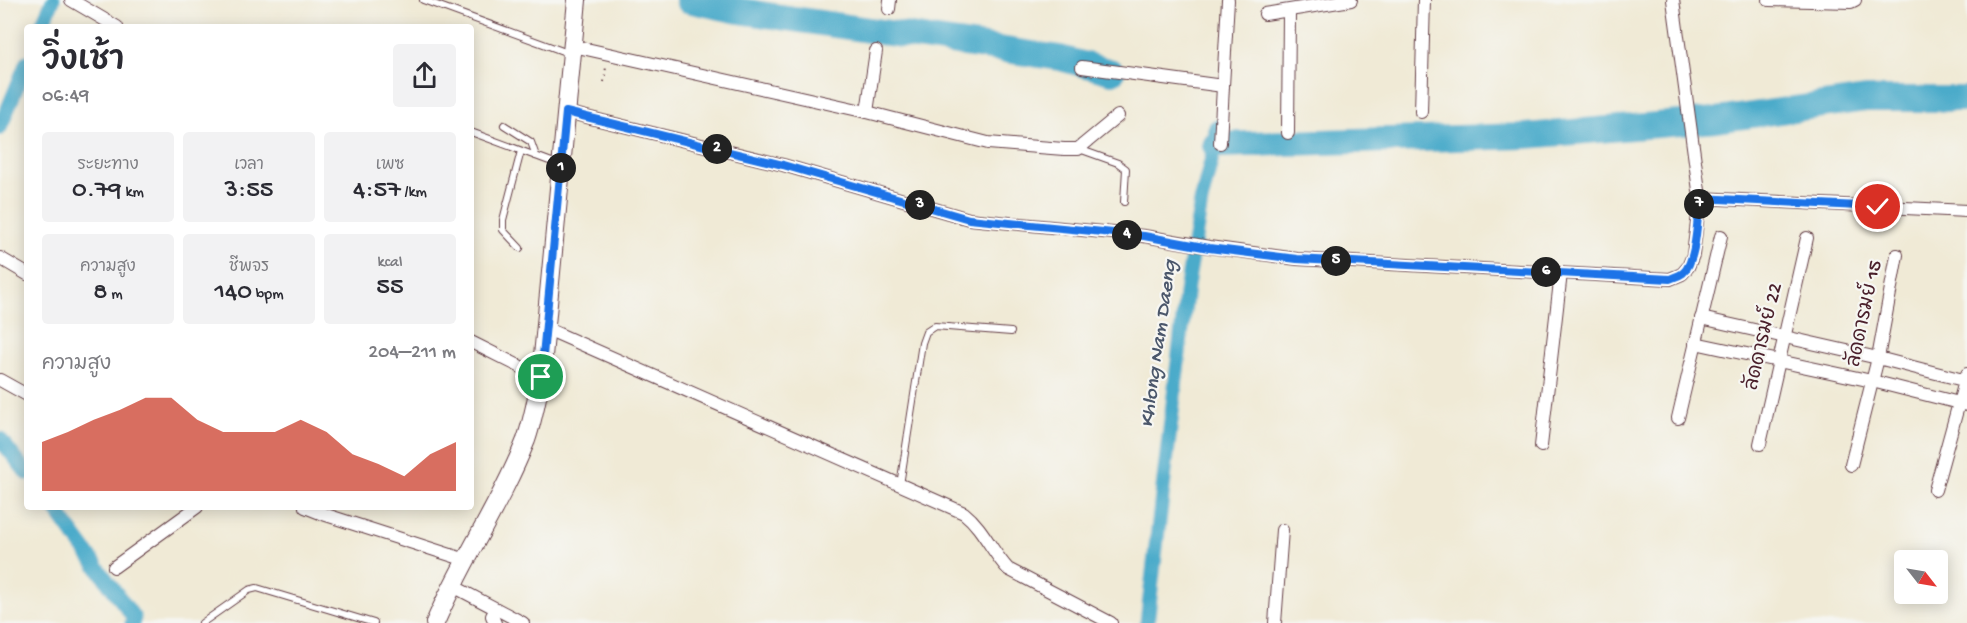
<!DOCTYPE html>
<html lang="th">
<meta charset="utf-8">
<style>
:root{--surface:#fff;--page:#f2f2f3;--text:#2b2b33;--muted:#7c7c81;--accent:#c8321e}
body{margin:0;font-family:"Gochi Hand","Playpen Sans Thai",sans-serif;background:var(--page);color:var(--text);height:100vh;display:flex;flex-direction:column;font-size:22px;white-space:nowrap}
*{box-sizing:border-box;margin:0}
p{font-size:20px;color:var(--muted)}
.icon{flex:none;width:33px;height:33px;fill:none;stroke:currentColor;stroke-width:2;stroke-linecap:round;stroke-linejoin:round}
.map{position:relative;flex:1;overflow:hidden}
.sheet{position:absolute;left:24px;top:24px;width:450px;height:486px;display:flex;flex-direction:column;background:var(--surface);border-radius:6px;box-shadow:0 3px 15px #0003}
.sheet>*{flex:none}
.needle{width:39px;rotate:121deg}
.buttons{position:absolute;left:1894px;top:550px;display:grid;gap:12px}
.buttons a{display:grid;place-items:center;width:54px;height:54px;border-radius:6px;background:var(--surface);box-shadow:0 3px 15px #0003;font-size:30px}
.pin{position:absolute;display:grid;place-items:center;width:51px;height:51px;color:#fff;margin:-26px;border:3px solid #fff;border-radius:50%;box-shadow:0 2px 6px #0007}
.km{position:absolute;width:30px;height:30px;margin:-15px;border-radius:50%;background:#222;color:#fff;font-size:16px;line-height:30px;text-align:center}
.round{display:grid;place-items:center;flex:none;width:63px;height:63px;border-radius:6px;background:var(--page)}
.summary{display:flex;align-items:center;justify-content:space-between;height:102px;padding:0 18px}
h1{font-size:33px;font-weight:600;line-height:45px}
.metrics{display:grid;grid-template-columns:repeat(3,1fr);gap:9px;height:102px;padding:6px 18px}
.metrics div{display:grid;align-content:center;border-radius:6px;background:var(--page);text-align:center}
.metrics b{font-size:26px;font-weight:600}
.metrics small{font-size:16px;font-weight:400}
.metrics p{font-size:16px}
.chart{height:168px;padding:12px 18px}
.chart p{display:flex;justify-content:space-between}
.chart svg{width:100%;height:108px;margin-top:6px;fill:var(--accent);opacity:.7}
.map>svg:first-child{display:block}
.lines{fill:none;stroke-linecap:round;stroke-linejoin:round}
.canal{stroke:#4cabca;stroke-width:15}
.river{stroke:#4cabca;stroke-width:26}
.lane-casing{stroke:#633d45;stroke-width:8}
.street-casing{stroke:#633d45;stroke-width:14}
.secondary-casing{stroke:#633d45;stroke-width:20}
.path{stroke:#633d45;stroke-width:2;stroke-dasharray:1.5 4.5;stroke-linecap:butt}
.lane{stroke:#fff;stroke-width:6}
.street{stroke:#fff;stroke-width:12}
.secondary{stroke:#fff;stroke-width:18}
.route-casing{stroke:#fff;stroke-width:12}
.route{stroke:#1a73e8;stroke-width:8}
.labels{text-anchor:middle;dominant-baseline:central;stroke-width:4.5;stroke-linejoin:round;paint-order:stroke}
.street-label{font-size:20px;fill:#4a1f2b;stroke:#f6f6f2}
.water-label{font-size:21px;font-style:italic;fill:#4b576b;stroke:#f6f6f2}
</style>
<div class="map">
<svg width="1967" height="623" viewBox="0 0 1967 623">
<rect width="100%" height="100%" fill="#f6f6f2"/>
<filter id="ink" filterUnits="userSpaceOnUse"><feTurbulence type="fractalNoise" baseFrequency=".0167" numOctaves="2"/><feDisplacementMap in="SourceGraphic" scale="12" xChannelSelector="R" yChannelSelector="G"/><feConvolveMatrix kernelMatrix="1 2 1 2 8 2 1 2 1" color-interpolation-filters="sRGB"/></filter>
<filter id="wash" filterUnits="userSpaceOnUse"><feTurbulence type="fractalNoise" baseFrequency=".008" numOctaves="4" result="noise"/><feDisplacementMap in="SourceGraphic" scale="24" xChannelSelector="R" yChannelSelector="G"/><feGaussianBlur stdDeviation="1.35" result="paint"/><feColorMatrix in="noise" values="0 0 0 0 0 0 0 0 0 0 0 0 0 0 0 0 0 1.4 0 .05"/><feComposite in="paint" operator="in"/></filter>
<g filter="url(#wash)">
<rect width="100%" height="100%" fill="#f0ead6"/>
<g class="lines">
<g class="canal">
<path d="M41 27 53 0"/>
<path d="M0 128 27 62"/>
<path d="M0 439 27 473"/>
<path d="M54 507 134 618 132 623"/>
<path d="M1147 623 1187 286 1201 202 1215 145 1216 127"/>
</g>
<g class="river">
<path d="M688 0 739 11 1060 58 1112 72"/>
<path d="M1215 145 1526 136 1716 120 1866 99H1967"/>
</g>
</g>
</g>
<g filter="url(#ink)">
<g class="lines">
<g class="lane-casing">
<g id="lane">
<path d="M423 0 568 53"/>
<path d="M504 125 531 142 536 156"/>
<path d="M471 132 560 165"/>
<path d="M1079 149 1118 163 1126 169 1124 202"/>
<path d="M520 248 503 230V220L521 151"/>
<path d="M900 485 922 343 926 332 935 326 1011 332"/>
<path d="M202 623 249 590 257 588 374 623"/>
</g>
</g>
<g class="street-casing">
<g id="street">
<path d="M71 0 117 27"/>
<path d="M1769 0 1851 2 1855 0"/>
<path d="M889 9 890 0"/>
<path d="M1265 14 1351 0"/>
<path d="M573 46 867 112 988 143 1064 149H1078L1118 116"/>
<path d="M1082 67 1223 86 1228 0"/>
<path d="M566 112 783 165 969 219 1144 236 1209 247 1297 259 1670 279 1682 274 1688 267 1693 255 1700 198 1673 0"/>
<path d="M867 112 876 51"/>
<path d="M1421 112 1424 0"/>
<path d="M1288 133 1289 12"/>
<path d="M1220 143 1223 86"/>
<path d="M1700 198 1967 211"/>
<path d="M0 258 27 274"/>
<path d="M1701 318 1878 358 1967 381"/>
<path d="M545 328 964 513C983 528 992 552 1008 569L1111 623"/>
<path d="M471 342 541 377"/>
<path d="M1695 343 1872 381 1967 405"/>
<path d="M0 380 27 395"/>
<path d="M1678 418 1721 236"/>
<path d="M1760 444 1807 238"/>
<path d="M1541 446 1561 273"/>
<path d="M1851 465 1878 358 1897 255"/>
<path d="M1935 490 1967 374"/>
<path d="M305 507 320 513 466 560"/>
<path d="M114 567 197 507"/>
<path d="M451 585 523 623"/>
<path d="M495 623 492 616 496 609"/>
<path d="M1275 623 1282 530"/>
</g>
</g>
<g class="secondary-casing">
<path id="secondary" d="M435 623C462 560 501 503 526 440 533 420 537 398 541 377L577 0"/>
</g>
<path class="path" d="M604 82 606 67"/>
<use href="#lane" class="lane"/>
<use href="#street" class="street"/>
<use href="#secondary" class="secondary"/>
</g>
</g>
<g class="lines" filter="url(#ink)">
<g class="route-casing">
<path id="route" d="M541 377 566 112 783 165 969 219 1144 236 1209 248 1297 259 1670 279C1674 277 1679 276 1683 273 1697 261 1697 217 1700 198L1878 207"/>
</g>
<use href="#route" class="route"/>
</g>
<g class="labels">
<g class="street-label">
<text transform="translate(1866 314) rotate(-78)">ลัดดารมย์ 15</text>
<text transform="translate(1765 337) rotate(-77)">ลัดดารมย์ 22</text>
</g>
<g class="water-label">
<text transform="translate(1160 344) rotate(-82)">Khlong Nam Daeng</text>
</g>
</g>
</svg>
<div class="buttons">
<a><svg class="needle" viewBox="-14 -14 28 28"><path d="M0-13l5 13h-10z" fill="#e53935"/><path d="M0 13l5-13h-10z" fill="#7c7c81"/></svg></a>
</div>
<div class="pin" style="left:541px;top:377px;background:#1e9e55"><svg class="icon" aria-label="arrive" viewBox="0 0 24 24"><path d="M6 21V4h12l-3 4 3 4H6"/></svg></div>
<div class="pin" style="left:1878px;top:207px;background:#d93025"><svg class="icon" aria-label="check" viewBox="0 0 24 24"><path d="M5 12l5 5 9-10"/></svg></div>
<b class="km" style="left:561px;top:168px">1</b>
<b class="km" style="left:717px;top:149px">2</b>
<b class="km" style="left:920px;top:205px">3</b>
<b class="km" style="left:1127px;top:235px">4</b>
<b class="km" style="left:1336px;top:261px">5</b>
<b class="km" style="left:1546px;top:272px">6</b>
<b class="km" style="left:1699px;top:204px">7</b>
<section class="sheet">
<div class="summary"><div><h1>วิ่งเช้า</h1><p>06:49</p></div><a class="round"><svg class="icon" aria-label="share" viewBox="0 0 24 24"><path d="M12 15V3M7 8l5-5 5 5M5 13v7h14v-7"/></svg></a></div>
<div class="metrics">
<div><p>ระยะทาง</p><b>0.79<small> km</small></b></div>
<div><p>เวลา</p><b>3:55</b></div>
<div><p>เพซ</p><b>4:57<small> /km</small></b></div>
</div>
<div class="metrics">
<div><p>ความสูง</p><b>8<small> m</small></b></div>
<div><p>ชีพจร</p><b>140<small> bpm</small></b></div>
<div><p>kcal</p><b>55</b></div>
</div>
<div class="chart"><p><span>ความสูง</span>204–211 m</p>
<svg viewBox="0 0 160 44" preserveAspectRatio="none"><path d="M0 44V24L10 20L20 15L30 11L40 6L50 6L60 15L70 20L80 20L90 20L100 15L110 20L120 29L130 33L140 38L150 29L160 24V44z"/></svg>
</div>
</section>
</div>
